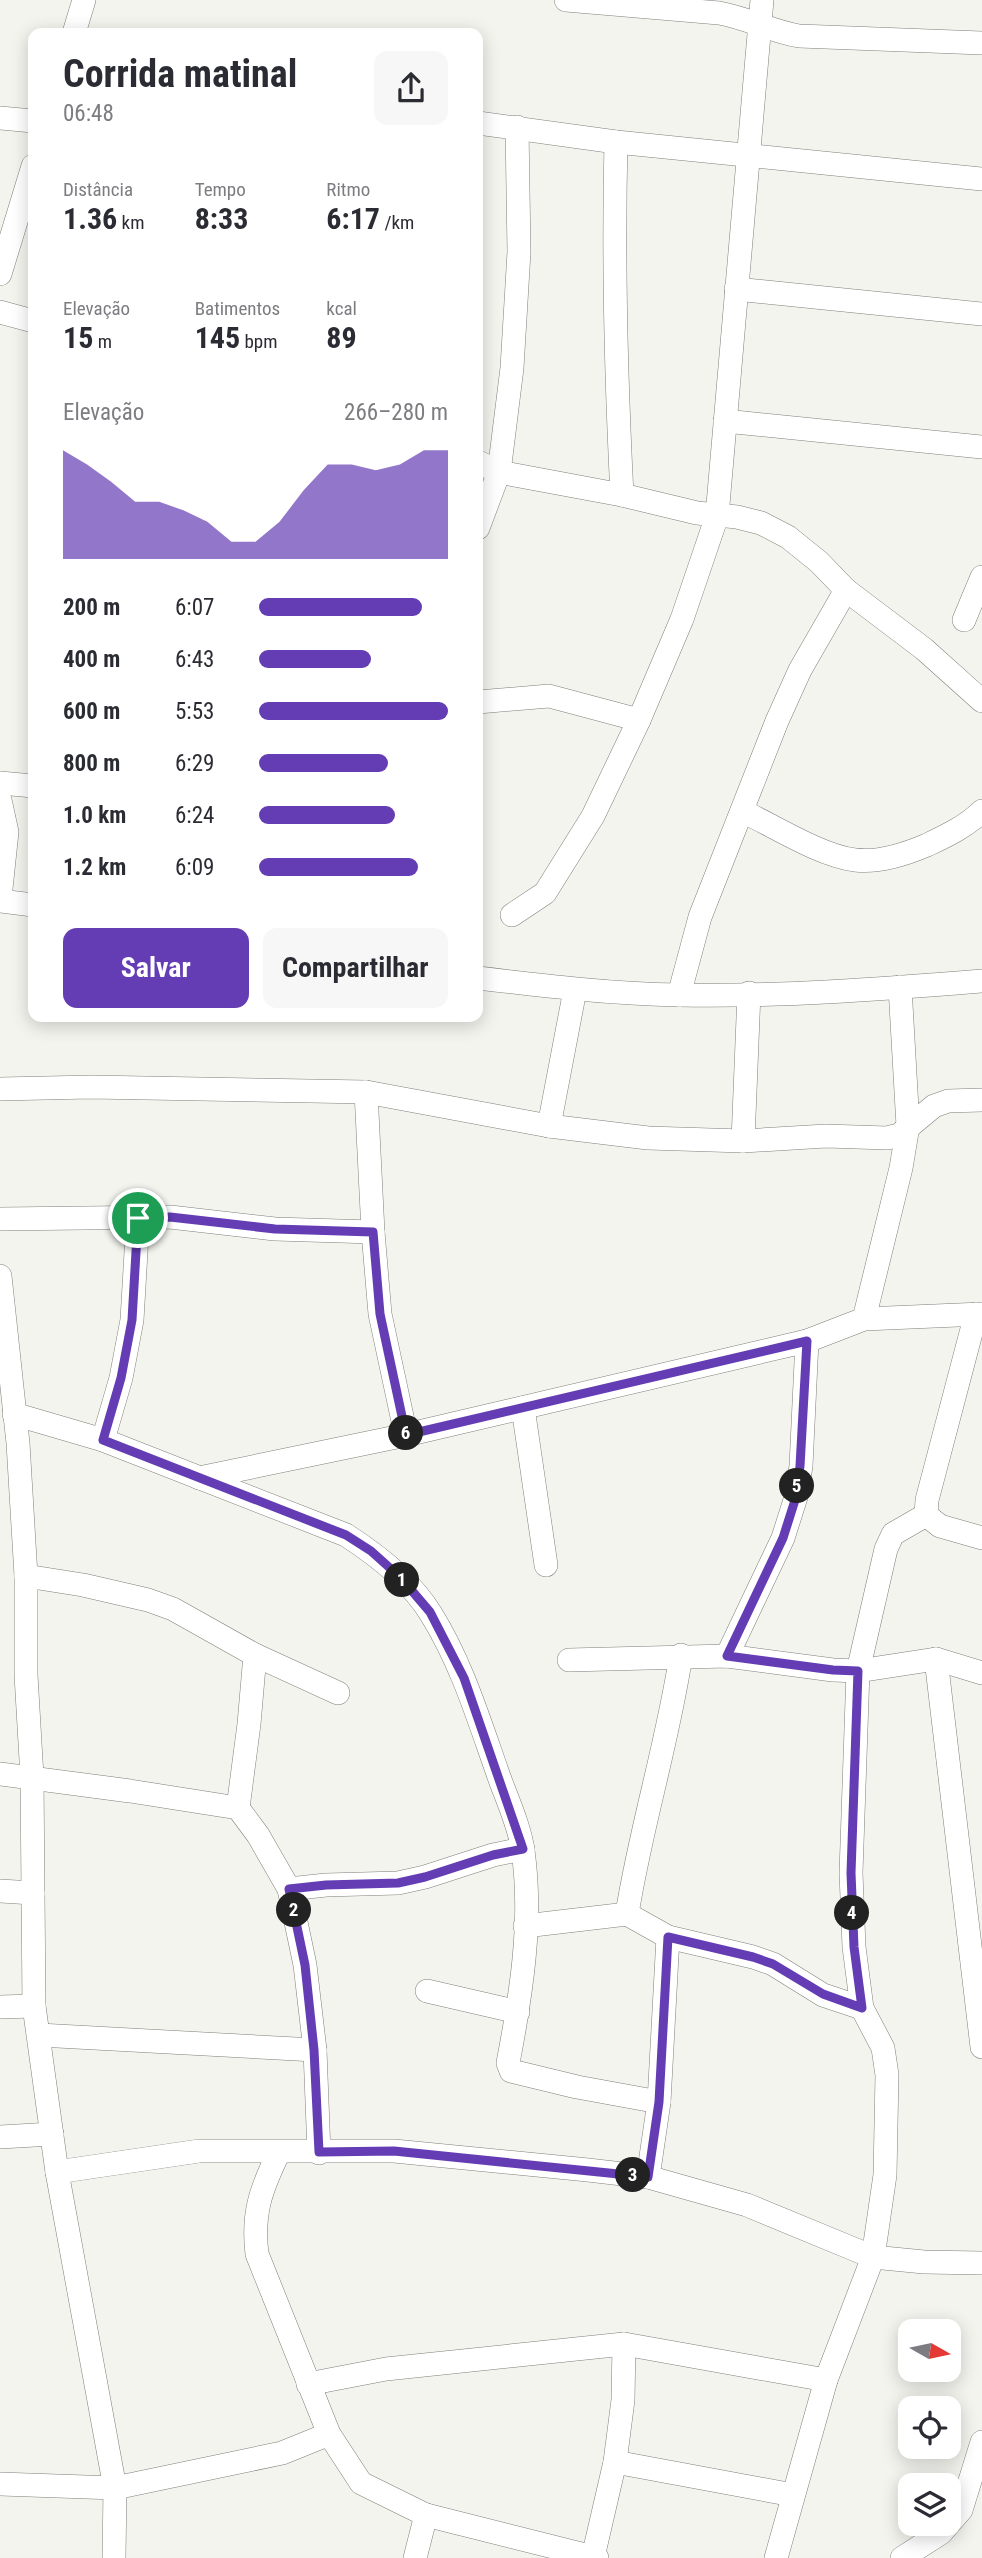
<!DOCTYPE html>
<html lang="pt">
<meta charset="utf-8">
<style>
:root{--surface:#fff;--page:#f7f7f7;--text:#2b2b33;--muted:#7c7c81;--accent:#643db5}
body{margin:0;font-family:"Roboto Condensed",sans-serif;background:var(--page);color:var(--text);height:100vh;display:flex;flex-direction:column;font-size:26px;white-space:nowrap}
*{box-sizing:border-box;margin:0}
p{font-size:23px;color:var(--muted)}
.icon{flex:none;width:38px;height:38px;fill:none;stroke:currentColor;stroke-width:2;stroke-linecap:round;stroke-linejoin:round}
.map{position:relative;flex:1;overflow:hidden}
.sheet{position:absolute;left:28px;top:28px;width:455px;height:994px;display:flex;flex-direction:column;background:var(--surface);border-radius:14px;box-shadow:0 4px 18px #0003}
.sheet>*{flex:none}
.needle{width:46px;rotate:99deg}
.tools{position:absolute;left:898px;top:2319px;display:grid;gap:14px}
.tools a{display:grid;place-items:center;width:63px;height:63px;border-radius:14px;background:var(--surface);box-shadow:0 4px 18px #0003;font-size:35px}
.pin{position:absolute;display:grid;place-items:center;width:60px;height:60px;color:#fff;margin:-30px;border:4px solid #fff;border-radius:50%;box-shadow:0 2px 7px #0007}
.km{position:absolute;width:35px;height:35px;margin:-18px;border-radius:50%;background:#222;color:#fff;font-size:19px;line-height:35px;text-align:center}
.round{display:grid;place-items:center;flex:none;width:74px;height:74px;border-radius:14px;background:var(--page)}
.head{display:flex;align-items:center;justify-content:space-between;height:119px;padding:0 35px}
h1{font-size:38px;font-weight:700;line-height:52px}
.figures{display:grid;grid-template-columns:repeat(3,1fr);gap:10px;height:119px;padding:7px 35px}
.figures div{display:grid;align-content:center}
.figures b{font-size:30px;font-weight:700}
.figures small{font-size:19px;font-weight:400}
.figures p{font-size:19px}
.chart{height:196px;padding:14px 35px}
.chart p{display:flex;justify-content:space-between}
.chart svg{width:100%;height:126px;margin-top:7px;fill:var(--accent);opacity:.7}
.primary-button{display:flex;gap:14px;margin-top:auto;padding:14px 35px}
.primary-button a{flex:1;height:80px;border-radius:14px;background:var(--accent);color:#fff;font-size:28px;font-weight:700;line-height:80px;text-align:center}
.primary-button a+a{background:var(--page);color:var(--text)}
ul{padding:0 35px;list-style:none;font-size:23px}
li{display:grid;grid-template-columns:112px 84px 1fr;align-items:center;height:52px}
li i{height:18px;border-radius:9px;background:var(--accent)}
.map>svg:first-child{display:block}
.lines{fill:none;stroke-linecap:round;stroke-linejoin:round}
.minor-casing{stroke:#7f807a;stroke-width:24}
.minor{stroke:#fff;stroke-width:23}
.route-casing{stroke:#fff;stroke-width:14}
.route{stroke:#643db5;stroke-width:9}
</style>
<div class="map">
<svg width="982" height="2558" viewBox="0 0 982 2558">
<rect width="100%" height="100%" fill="#f3f4ee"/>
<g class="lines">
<g class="minor-casing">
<g id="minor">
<path d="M566 0 719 13C747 18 771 31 799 36L982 43"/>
<path d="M74 33 84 0"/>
<path d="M0 118 33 121"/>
<path d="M478 123 616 142 982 179"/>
<path d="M616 142C613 260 616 378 622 495"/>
<path d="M0 274 33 166"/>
<path d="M736 289 982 314"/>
<path d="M0 312 33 321"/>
<path d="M725 421 982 447"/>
<path d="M478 462 499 472 622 495 697 513 737 517 761 523 788 537 819 562 846 590 924 649 982 701"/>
<path d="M478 528 499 472 512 368 519 252 517 127"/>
<path d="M964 620 982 577"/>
<path d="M478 702 549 696 639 720"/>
<path d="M0 783 33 786"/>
<path d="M0 800 7 832 0 898"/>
<path d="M742 811C774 826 821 856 855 860 879 863 906 854 927 845 946 836 967 826 982 811"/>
<path d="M0 901 33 905"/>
<path d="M512 915 545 893 593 816 639 720 682 619 717 516 762 0"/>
<path d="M478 978C545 986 612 994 679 995 780 997 881 989 982 981"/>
<path d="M679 995 700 917 777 721 800 670 846 590"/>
<path d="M0 1089 91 1087 366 1092 549 1126 648 1138 743 1141 826 1136 887 1138 899 1135 934 1106 948 1101 982 1100"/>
<path d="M366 1092 373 1232 380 1314 406 1435"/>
<path d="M549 1126 575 990"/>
<path d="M743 1141 749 993"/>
<path d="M0 1219 170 1217 275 1229 373 1232"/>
<path d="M0 1276 18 1443 26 1576V1675L32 1777 34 2006 57 2172 115 2488 114 2558"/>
<path d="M976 1314 927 1500 926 1515 940 1526 982 1538"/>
<path d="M864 1319 901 1168 908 1126 900 987"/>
<path d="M523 1408 546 1565"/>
<path d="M14 1414 103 1440 346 1535C377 1555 411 1581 431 1614 461 1662 478 1717 497 1771 505 1795 520 1826 523 1851 533 1921 521 1995 508 2063L511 2071 577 2087 659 2102"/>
<path d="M103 1440 121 1378 132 1320 138 1218"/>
<path d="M199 1478 406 1435 807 1341 864 1319 982 1314"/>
<path d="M26 1576 83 1585 148 1600 173 1609 255 1655 338 1693"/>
<path d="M727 1656 783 1538 796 1497 801 1466 807 1341"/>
<path d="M936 1659 982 2047"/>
<path d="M569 1660 727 1656 833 1670 858 1671 936 1659 982 1673"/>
<path d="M0 1774 130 1791 238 1808 258 1835 289 1889 305 1965 315 2050 319 2153"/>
<path d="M238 1808 249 1724 255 1655"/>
<path d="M289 1889 326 1885 398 1883 425 1877 493 1855 523 1849"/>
<path d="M0 1891 33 1893"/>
<path d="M525 1926 627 1914"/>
<path d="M668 1937 753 1957 773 1964 823 1995 862 2008"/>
<path d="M427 1991 518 2012"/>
<path d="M0 2007 34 2006"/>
<path d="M39 2035 315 2050"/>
<path d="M0 2137 52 2134"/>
<path d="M279 2152C261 2189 252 2213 257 2254L329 2434 361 2483 426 2515 597 2558"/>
<path d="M57 2172 199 2151H394L588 2170 648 2177 747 2205 873 2257 924 2262 982 2263"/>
<path d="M648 2177 659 2102 668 1937 627 1914C641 1826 668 1742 681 1655"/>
<path d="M308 2384 386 2369 624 2344 826 2380"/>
<path d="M615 2462 793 2495"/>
<path d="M0 2484 115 2488 282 2453 329 2434"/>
<path d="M593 2557 615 2462 623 2400 624 2344"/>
<path d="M415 2558 426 2515"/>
<path d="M776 2558 826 2380 873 2257 885 2175 887 2075 883 2048 862 2008 854 1947 851 1873 858 1671 886 1549 893 1534 926 1515"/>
<path d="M902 2558 941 2533 961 2510 982 2442"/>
</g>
</g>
<use href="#minor" class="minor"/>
</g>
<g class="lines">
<g class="route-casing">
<path id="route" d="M170 1217 275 1229 373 1232 380 1314 406 1435 807 1341 800 1466 796 1497 783 1538 727 1656 833 1670 858 1671 851 1873 854 1947 862 2008 823 1994 773 1964 753 1957 668 1937 659 2102 648 2177 394 2151 319 2152 314 2050 305 1965 289 1889 326 1885 398 1883 425 1877 493 1855 523 1849 464 1678 430 1612 401 1578 371 1551 346 1535 103 1440 121 1378 132 1320 138 1218Z"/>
</g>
<use href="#route" class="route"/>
</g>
</svg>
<div class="tools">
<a><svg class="needle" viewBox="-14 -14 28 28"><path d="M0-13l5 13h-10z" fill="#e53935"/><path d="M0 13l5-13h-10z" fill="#7c7c81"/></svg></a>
<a><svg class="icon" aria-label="locate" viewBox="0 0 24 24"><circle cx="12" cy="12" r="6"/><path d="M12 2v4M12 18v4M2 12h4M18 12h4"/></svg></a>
<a><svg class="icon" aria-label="layers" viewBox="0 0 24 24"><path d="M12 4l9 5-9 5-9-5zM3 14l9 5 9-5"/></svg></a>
</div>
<div class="pin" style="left:138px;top:1218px;background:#1e9e55"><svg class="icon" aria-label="arrive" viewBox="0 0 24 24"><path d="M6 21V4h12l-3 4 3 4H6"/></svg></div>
<b class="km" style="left:402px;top:1580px">1</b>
<b class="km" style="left:294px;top:1910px">2</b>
<b class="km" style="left:633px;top:2175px">3</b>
<b class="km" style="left:852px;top:1913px">4</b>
<b class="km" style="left:797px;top:1486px">5</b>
<b class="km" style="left:406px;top:1433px">6</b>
<section class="sheet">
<div class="head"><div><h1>Corrida matinal</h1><p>06:48</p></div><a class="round"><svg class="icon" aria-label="share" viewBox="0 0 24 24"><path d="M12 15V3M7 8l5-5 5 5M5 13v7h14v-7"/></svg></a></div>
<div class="figures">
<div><p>Distância</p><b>1.36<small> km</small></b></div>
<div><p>Tempo</p><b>8:33</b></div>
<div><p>Ritmo</p><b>6:17<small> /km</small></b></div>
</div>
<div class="figures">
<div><p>Elevação</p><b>15<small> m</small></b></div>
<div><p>Batimentos</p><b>145<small> bpm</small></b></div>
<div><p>kcal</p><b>89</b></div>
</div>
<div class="chart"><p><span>Elevação</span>266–280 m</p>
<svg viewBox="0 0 160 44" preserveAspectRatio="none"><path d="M0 44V6L10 11L20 17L30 24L40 24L50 27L60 31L70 38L80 38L90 31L100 20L110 11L120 11L130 13L140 11L150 6L160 6V44z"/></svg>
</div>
<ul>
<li><b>200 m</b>6:07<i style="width:86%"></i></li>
<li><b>400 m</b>6:43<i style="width:59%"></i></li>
<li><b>600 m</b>5:53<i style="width:100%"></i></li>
<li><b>800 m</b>6:29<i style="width:68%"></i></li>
<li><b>1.0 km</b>6:24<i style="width:72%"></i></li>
<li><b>1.2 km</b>6:09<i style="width:84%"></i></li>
</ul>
<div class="primary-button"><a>Salvar</a><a>Compartilhar</a></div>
</section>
</div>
